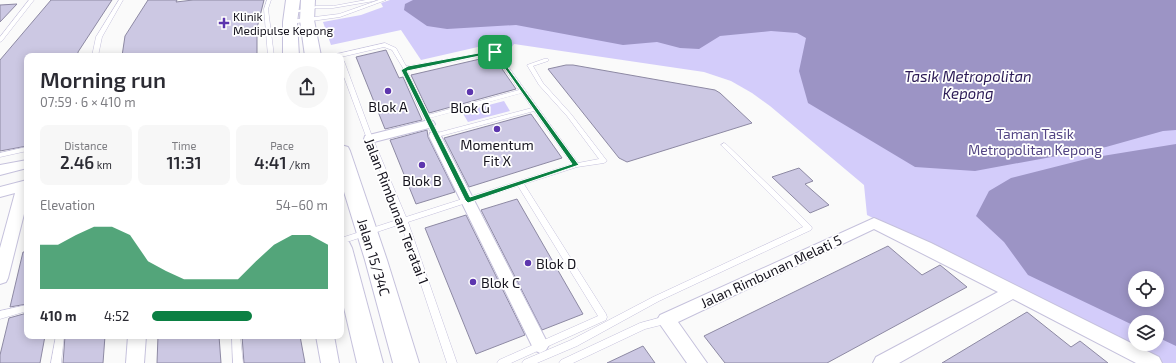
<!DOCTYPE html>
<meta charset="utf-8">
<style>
:root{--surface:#fff;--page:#f7f7f7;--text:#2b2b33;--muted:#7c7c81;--accent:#0b8043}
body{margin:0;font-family:"Exo 2",sans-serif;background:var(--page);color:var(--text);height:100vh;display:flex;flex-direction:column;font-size:15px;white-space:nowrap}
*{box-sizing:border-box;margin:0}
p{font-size:13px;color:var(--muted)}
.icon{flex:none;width:22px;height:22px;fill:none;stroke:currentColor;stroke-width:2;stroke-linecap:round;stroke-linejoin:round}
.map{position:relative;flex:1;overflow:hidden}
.drawer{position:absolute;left:24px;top:53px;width:320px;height:286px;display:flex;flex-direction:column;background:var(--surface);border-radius:8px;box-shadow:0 2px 10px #0003}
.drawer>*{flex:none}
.buttons{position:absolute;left:1128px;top:271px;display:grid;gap:8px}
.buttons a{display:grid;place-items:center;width:36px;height:36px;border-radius:50%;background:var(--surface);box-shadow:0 2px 10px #0003;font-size:20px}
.pin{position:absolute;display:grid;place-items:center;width:34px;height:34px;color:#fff;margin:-17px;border-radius:8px;box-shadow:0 2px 6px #0006}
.round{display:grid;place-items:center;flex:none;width:42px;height:42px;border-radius:21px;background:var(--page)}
.summary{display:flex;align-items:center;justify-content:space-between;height:68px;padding:0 16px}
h1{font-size:22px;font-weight:600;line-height:30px}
.figures{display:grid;grid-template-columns:repeat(3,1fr);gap:6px;height:68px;padding:4px 16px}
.figures div{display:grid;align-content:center;border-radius:8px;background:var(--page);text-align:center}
.figures b{font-size:17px;font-weight:600}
.figures small{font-size:11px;font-weight:400}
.figures p{font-size:11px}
.chart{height:112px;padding:8px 16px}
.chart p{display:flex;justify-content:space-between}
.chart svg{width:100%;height:72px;margin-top:4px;fill:var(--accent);opacity:.7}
ul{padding:0 16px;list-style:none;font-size:13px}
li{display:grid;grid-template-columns:64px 48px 1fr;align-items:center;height:30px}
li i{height:10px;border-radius:5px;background:var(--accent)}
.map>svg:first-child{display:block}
.green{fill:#d3ccfa;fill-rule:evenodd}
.water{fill:#9c94c5;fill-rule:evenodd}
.building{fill:#ccc8e3;stroke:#8d89a3}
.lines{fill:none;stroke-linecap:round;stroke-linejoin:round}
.lane-casing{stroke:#c5c1dc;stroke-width:1}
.street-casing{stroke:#c5c1dc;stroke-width:2}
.secondary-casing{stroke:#c5c1dc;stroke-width:2}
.lane{fill:#fff;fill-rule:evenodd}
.street{fill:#fff;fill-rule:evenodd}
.secondary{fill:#fff;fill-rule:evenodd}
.route{fill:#0b8043;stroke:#fff;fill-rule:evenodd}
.poi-dot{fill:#5d36ae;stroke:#fff;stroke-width:1.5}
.labels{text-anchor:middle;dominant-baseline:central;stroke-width:3.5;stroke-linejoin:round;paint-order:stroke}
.far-poi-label{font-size:12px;fill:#15131d;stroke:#fff;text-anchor:start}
.poi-label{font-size:14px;fill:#15131d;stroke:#fff}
.park-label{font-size:14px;fill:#534584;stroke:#fff}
.street-label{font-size:14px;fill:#15131d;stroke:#fff}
.water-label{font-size:15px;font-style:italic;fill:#2c1b56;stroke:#fff}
</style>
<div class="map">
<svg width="1176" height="363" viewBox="0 0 1176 363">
<rect width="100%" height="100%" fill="#fafafa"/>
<g class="green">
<path d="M390 0H1176V363H1162L867 215 864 185 770 106 752 93 731 81 704 72 514 44 511 48 491 44 421 60 401 30 331 45 323 22 361 15 383 7 381 3ZM1135 278H1157V300H1135ZM1135 322H1157V344H1135Z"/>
<path d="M504 101 510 111 468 122 462 112Z"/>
</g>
<g class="water">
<path d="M413 0H1176V130L1163 131 1106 147 975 171 915 167 808 103 799 71 806 38 797 33 771 31 720 36 699 49 680 48 657 42 623 45 516 25 447 29 427 26 404 10 405 4Z"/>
<path d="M1176 144V346L1157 337V322H1135V326L1028 275 1004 242 976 216 989 191 1011 178 1090 158ZM1135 278H1157V300H1135Z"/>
</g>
<g class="building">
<path d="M51 0H112L78 52V56H27V146L0 151V60Z"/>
<path d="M148 0H177L176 2 193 0H264L257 28V56H122L125 36Z"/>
<path d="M17 4 0 22V5Z"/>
<path d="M386 50 399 78 403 77 422 120 385 129 356 57Z"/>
<path d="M493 56 516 89 429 113 411 75Z"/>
<path d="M566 65H573L715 90 720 93 752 123 627 162 619 158 548 69Z"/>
<path d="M531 114 562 158 469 187 444 138Z"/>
<path d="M427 130 428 137 455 192 416 204 390 140Z"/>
<path d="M799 168 813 181 805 184 829 205 810 213 772 177Z"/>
<path d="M517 199 583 314 542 330 481 210Z"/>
<path d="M466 215 525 335 476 354 425 228Z"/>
<path d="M888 246 922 275 940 265 967 287 827 363H725L704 336Z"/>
<path d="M23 252H27V304L10 307Z"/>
<path d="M1027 312 1071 347 1080 341 1108 363H942Z"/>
<path d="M27 313V336H45L40 363H0V355L9 318Z"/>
<path d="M65 336H105L103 363H63Z"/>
<path d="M158 336H219L221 363H157Z"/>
<path d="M242 336H300L305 363H244Z"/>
<path d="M643 346 655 363H607Z"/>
</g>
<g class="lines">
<g class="lane-casing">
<g id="lane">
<path d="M29 0H34L2 41 0 42V37Z"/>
<path d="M119 0H123L102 37 98 56H92L96 37Z"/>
<path d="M267 0H271L268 9 274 56H268L264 9Z"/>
<path d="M366 0H376L374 1 333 8H316L307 11 291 13 289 12 291 11 306 9 316 6H333Z"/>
<path d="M379 0H386L340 17 290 24 287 22 290 20 339 14Z"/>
<path d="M385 43 396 48 406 66H408L497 51 578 163 599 159 567 116 539 85 527 65 544 59H548V61L533 66 543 83 571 114 607 161 604 163 577 167 524 184 606 314 607 317 606 320 511 363H497L499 360 598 316 518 186 408 222 457 363H447L401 224 341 244V238L400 219 367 139 341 69V59L344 61 373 139 406 217 572 164 534 111 437 137H433L401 70 403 68 392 50 384 47 341 57V56H336L337 54ZM494 54 519 90 428 115 407 71ZM522 93 532 108 437 133 430 118Z"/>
<path d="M724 143 726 144 811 226 812 228 811 230 659 301 577 346 537 363H522L524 360 571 340 653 297 803 227 721 145Z"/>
<path d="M27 147V151L0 157V153Z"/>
<path d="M27 305V311L0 319V311Z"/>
<path d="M666 316 669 317 670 320 669 323 645 329 573 363H559L561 360 640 323Z"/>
<path d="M56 336H64L61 363H51Z"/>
<path d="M232 336H240L243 363H233Z"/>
</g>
</g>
<g class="street-casing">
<g id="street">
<path d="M429 120 433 121 435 124 433 127 370 143 365 142 364 139 365 136Z"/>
<path d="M435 132 440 133 441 136 546 340 549 345 546 350 540 353 534 350 429 136 430 133Z"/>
<path d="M27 160V168L0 175V165Z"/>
<path d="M27 180V202L8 278 6 282 0 284V248L15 193 0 197V187Z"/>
<path d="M874 218 931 243 1159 357 1162 363H1136L1013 299 899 363H873L876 357 998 292 874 229 678 322 707 363H687L657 320 660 315Z"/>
<path d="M128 336H146L144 363H126Z"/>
<path d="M316 336H334L339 363H321Z"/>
</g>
</g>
<g class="secondary-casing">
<g id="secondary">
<path d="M286 0H300L297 22 299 56H283V22Z"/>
<path d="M301 0H315L314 20 321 56H305L300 20Z"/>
<path d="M341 145 348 147 350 151 387 260 419 363H393L365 260 341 182Z"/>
<path d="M341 240 349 242 352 248 383 363H357L341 295Z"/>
</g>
</g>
<use href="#lane" class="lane"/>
<use href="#street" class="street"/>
<use href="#secondary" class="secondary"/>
</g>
<path class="route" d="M495 50 579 165 468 203 465 200 401 70 408 66ZM494 53 572 164 470 197 407 71Z"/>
<g class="poi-dot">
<path d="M222 17h4v4h4v4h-4v4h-4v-4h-4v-4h4z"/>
<circle cx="388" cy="91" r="4"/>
<circle cx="470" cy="92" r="4"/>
<circle cx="497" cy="129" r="4"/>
<circle cx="422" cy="165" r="4"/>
<circle cx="528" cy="263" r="4"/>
<circle cx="473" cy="282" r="4"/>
</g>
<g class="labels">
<g class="far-poi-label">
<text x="233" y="16">Klinik<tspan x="233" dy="14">Medipulse Kepong</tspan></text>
</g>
<g class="poi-label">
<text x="388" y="106">Blok A</text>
<text x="470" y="107">Blok G</text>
<text x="497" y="144">Momentum<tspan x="497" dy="16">Fit X</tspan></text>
<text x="422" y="180">Blok B</text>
<text x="536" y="263" text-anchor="start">Blok D</text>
<text x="481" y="282" text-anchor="start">Blok C</text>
</g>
<g class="park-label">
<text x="1035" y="133">Taman Tasik<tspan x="1035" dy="16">Metropolitan Kepong</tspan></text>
</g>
<g class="street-label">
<text transform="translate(397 211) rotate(69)">Jalan Rimbunan Teratai 1</text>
<text transform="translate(374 257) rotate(73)">Jalan 15/34C</text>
<text transform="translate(771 271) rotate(-25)">Jalan Rimbunan Melati 5</text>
</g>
<g class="water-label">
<text x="968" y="76">Tasik Metropolitan<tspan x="968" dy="17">Kepong</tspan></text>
</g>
</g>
</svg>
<div class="buttons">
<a><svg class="icon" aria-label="locate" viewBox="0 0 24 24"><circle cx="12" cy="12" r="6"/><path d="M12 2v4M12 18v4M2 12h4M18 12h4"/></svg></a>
<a><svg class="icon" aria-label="layers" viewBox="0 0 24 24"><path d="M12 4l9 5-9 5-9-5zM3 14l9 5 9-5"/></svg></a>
</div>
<div class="pin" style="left:495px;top:52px;background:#1e9e55"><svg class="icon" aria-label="arrive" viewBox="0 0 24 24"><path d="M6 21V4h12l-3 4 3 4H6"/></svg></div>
<section class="drawer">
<div class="summary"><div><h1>Morning run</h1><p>07:59 · 6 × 410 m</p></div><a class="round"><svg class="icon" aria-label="share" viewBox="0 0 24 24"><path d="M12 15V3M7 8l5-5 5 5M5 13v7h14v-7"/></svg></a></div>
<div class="figures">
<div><p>Distance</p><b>2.46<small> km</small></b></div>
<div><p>Time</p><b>11:31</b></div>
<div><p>Pace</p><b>4:41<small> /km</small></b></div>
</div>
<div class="chart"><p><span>Elevation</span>54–60 m</p>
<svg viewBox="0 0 160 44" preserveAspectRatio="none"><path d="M0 44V17L10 17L20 11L30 6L40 6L50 11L60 27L70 33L80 38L90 38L100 38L110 38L120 27L130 17L140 11L150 11L160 17V44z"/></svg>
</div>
<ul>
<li><b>410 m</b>4:52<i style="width:57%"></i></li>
</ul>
</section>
</div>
